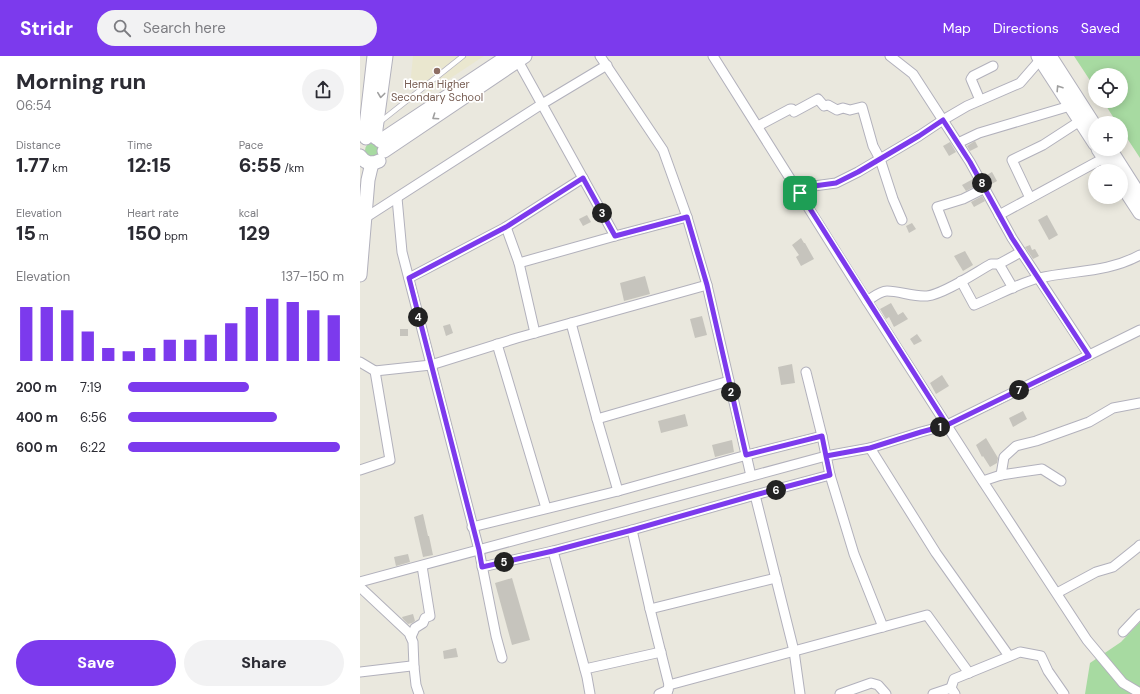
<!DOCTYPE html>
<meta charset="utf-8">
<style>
:root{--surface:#fff;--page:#f2f2f3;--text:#2b2b33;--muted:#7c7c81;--accent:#7c3aed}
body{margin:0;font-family:"DM Sans",sans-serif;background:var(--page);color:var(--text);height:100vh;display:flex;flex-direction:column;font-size:15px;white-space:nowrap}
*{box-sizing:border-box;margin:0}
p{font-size:13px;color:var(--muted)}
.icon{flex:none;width:22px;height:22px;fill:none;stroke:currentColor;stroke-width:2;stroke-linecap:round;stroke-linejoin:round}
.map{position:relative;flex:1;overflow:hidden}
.panel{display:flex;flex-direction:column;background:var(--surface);width:360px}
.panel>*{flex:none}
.buttons{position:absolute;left:728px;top:12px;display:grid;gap:8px}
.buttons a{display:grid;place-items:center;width:40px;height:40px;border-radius:50%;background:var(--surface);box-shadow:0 2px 10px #0003;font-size:20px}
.pin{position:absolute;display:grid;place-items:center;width:34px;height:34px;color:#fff;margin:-17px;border-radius:8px;box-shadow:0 2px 6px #0006}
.km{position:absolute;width:20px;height:20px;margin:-10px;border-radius:50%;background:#222;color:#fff;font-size:11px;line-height:20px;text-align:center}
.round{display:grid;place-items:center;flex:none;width:42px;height:42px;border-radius:21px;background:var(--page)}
.head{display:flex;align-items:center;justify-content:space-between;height:68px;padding:0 16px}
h1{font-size:22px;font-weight:800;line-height:30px}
.figures{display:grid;grid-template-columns:repeat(3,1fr);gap:6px;height:68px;padding:4px 16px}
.figures div{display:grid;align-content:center}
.figures b{font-size:20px;font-weight:800}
.figures small{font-size:11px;font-weight:400}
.figures p{font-size:11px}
.chart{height:112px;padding:8px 16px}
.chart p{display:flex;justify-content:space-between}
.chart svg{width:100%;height:72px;margin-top:4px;stroke:var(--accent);stroke-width:6}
.cta{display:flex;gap:8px;margin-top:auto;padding:8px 16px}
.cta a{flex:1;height:46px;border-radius:24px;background:var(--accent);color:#fff;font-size:16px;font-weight:800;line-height:46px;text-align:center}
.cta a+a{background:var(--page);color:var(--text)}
ul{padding:0 16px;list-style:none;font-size:13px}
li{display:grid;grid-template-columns:64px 48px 1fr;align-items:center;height:30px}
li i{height:10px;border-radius:5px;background:var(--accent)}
header{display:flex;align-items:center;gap:24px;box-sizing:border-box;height:56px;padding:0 20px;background:var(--accent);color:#fff}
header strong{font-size:19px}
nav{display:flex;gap:22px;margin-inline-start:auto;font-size:14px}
.search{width:280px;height:36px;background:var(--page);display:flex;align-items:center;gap:10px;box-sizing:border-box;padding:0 14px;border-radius:22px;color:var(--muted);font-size:15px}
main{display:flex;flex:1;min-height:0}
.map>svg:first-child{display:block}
.education{fill:#eae7cf}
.green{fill:#a7daa1}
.building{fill:#c6c4bd}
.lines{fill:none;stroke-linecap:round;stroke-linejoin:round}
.lane-casing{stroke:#b2b1bc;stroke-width:6}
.street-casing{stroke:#b2b1bc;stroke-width:11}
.secondary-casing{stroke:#b2b1bc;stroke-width:15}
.lane{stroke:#fff;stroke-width:4.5}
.street{stroke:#fff;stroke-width:9}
.secondary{stroke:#fff;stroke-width:13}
.oneway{stroke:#9f9f9f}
.route-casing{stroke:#fff;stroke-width:8}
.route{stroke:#7c3aed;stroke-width:5}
.education-dot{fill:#8d6e63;stroke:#fff;stroke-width:1.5}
.labels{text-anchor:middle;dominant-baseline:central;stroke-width:3.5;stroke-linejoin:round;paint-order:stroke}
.education-label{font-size:11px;fill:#785e54;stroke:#fff}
</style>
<header>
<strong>Stridr</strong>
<div class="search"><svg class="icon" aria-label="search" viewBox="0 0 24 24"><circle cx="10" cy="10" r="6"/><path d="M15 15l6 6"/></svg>Search here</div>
<nav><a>Map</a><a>Directions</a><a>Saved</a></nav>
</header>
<main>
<section class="panel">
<div class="head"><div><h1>Morning run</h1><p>06:54</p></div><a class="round"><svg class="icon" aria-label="share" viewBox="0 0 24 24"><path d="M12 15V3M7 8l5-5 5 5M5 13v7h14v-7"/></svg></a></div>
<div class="figures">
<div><p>Distance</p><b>1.77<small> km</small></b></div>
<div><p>Time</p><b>12:15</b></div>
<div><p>Pace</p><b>6:55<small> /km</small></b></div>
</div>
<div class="figures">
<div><p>Elevation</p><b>15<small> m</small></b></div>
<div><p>Heart rate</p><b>150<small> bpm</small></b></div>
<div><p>kcal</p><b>129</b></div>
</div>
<div class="chart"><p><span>Elevation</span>137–150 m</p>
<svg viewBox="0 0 160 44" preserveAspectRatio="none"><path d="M5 44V11M15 44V11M25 44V13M35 44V26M45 44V36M55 44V38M65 44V36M75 44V31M85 44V31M95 44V28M105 44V21M115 44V11M125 44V6M135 44V8M145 44V13M155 44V16"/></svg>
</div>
<ul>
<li><b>200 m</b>7:19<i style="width:56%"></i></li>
<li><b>400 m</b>6:56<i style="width:69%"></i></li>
<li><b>600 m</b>6:22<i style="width:98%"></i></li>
</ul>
<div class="cta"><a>Save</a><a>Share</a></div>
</section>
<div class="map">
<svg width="780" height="638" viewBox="0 0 780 638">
<rect width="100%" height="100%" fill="#eae8de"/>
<path class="education" d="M53 0H124L71 35 50 30Z"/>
<g class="green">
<path d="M714 0H780V102L761 73V67H757L743 45H761V19H735V32Z"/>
<circle cx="12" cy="94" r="7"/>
<path d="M780 566V638H725L730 607 761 586Z"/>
</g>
<g class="building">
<path d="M615 85 618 91 610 95 607 90Z"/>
<path d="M590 86 596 96 589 100 583 90Z"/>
<path d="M632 116 637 125 630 129 625 120Z"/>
<path d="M613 123 616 130 606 135 602 129Z"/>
<path d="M622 140 625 145 614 151 611 146Z"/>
<path d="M227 159 231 166 223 170 219 163Z"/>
<path d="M687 159 698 179 689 184 678 164Z"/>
<path d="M552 167 556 173 549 177 546 170Z"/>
<path d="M441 182 444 187H445L454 203 441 210 436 201 439 199 432 189Z"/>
<path d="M670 189 672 194 675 193 679 200 673 203 665 191Z"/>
<path d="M605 195 613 209 603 215 594 200Z"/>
<path d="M285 220 290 238 264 245 260 227Z"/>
<path d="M531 247 538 259 543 256 548 263 534 271 529 261 526 263 520 253Z"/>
<path d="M342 260 347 279 335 282 330 263Z"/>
<path d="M90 268 93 277 86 280 83 270Z"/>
<rect x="40" y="273" width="8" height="7"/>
<path d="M557 278 562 285 554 289 550 283Z"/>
<path d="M432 308 435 327 421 329 418 311Z"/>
<path d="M582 319 589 330 576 338 570 327Z"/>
<path d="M663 355 667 363 653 371 649 362Z"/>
<path d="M325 358 328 370 301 377 298 365Z"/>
<path d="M626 382 638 402 637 407 630 411 623 400 622 401 616 389Z"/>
<path d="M372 384 374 396 355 401 352 389Z"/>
<path d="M63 458 68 480H69L73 499 63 501 54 461Z"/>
<path d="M48 498 50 506 36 510 34 501Z"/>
<path d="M152 522 170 584 152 589 135 527Z"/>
<path d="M53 558 55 565 52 567 48 568 43 563 42 561Z"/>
<path d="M96 592 98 601 84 603 83 595Z"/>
</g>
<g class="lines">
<g class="lane-casing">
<path id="lane" d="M20 66 103 0"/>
</g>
<g class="street-casing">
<g id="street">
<path d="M240 0 303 94 327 161 347 229 391 420"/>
<path d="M353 0 507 245 620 421 727 584 763 627 780 637"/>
<path d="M530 0 553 18 610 106 652 182 729 299"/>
<path d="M158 5 255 180"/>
<path d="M620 44 611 23 613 20 633 10"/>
<path d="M398 70 430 53H432L434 56 458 43 464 50 468 49 477 54 483 52 490 54 502 51 513 90 520 103 533 143 542 164"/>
<path d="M598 87 619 77 710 50"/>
<path d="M440 137 454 130 476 127 498 116 559 80 583 64 607 50 660 27 680 4"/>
<path d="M37 142 42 196 119 494 136 580 142 602"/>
<path d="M670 142 652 104 683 89 720 65"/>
<path d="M639 159 744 102"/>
<path d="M5 162 182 48 247 9"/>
<path d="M146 171 159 207 175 277"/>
<path d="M587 177 577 151 603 143 625 132"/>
<path d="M159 207 255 180 327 161"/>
<path d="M639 208 653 232"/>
<path d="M49 222 146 171 223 122"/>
<path d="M601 225 614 249C634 241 659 227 679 222 714 214 747 217 780 199"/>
<path d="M507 245C513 241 520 235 527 235 540 235 553 241 567 240 584 238 615 217 631 208H639L661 196"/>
<path d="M211 267 237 363 258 435"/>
<path d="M137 288 186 452"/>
<path d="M0 306 15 315 71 309 157 282 347 229"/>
<path d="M446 316 462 380 470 419 494 498 523 571"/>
<path d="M237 363 369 325"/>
<path d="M510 392 576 497 649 600"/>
<path d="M0 414 30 404 15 315"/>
<path d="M641 419 644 401 656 390 676 385 729 366 753 352 780 347"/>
<path d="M623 425 641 419 682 413 701 425"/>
<path d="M395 439 434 595 440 638"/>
<path d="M112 471 258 435 387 399 462 380"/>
<path d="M272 474 290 553 309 629 307 638"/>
<path d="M193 495 227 621 230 638"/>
<path d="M122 511 193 495 272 474 395 439 470 419"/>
<path d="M0 526 466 400 510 392 561 376 587 369 780 274"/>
<path d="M0 531 49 577 53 586 54 611 56 629 59 638"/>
<path d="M697 537 736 516 753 511 778 491 780 489"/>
<path d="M290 553 416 522"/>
<path d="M763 576 780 558"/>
<path d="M51 581 55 572 63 567 65 562 70 560 62 510"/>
<path d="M225 613 301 596"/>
<path d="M0 616 51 610 54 611"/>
<path d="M309 629 567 559 609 617"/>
<path d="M299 638 308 634"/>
<path d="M480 638 511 627 518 629 526 638"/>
<path d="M573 638 591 632"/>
<path d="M595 638 591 632 594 623 660 596 681 600 688 615 704 638"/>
</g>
</g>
<g class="secondary-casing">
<g id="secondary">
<path d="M678 0 735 88"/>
<path d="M690 0 735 70"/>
<path d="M6 82V70L14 0"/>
<path d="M16 82V73L26 0"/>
<path d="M20 85 148 0"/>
<path d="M738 93 753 115"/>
<path d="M750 93 780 140"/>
<path d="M24 95 165 0"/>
<path d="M0 100C5 107 11 109 19 105"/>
<path d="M761 128 780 157"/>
<path d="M0 219 8 124 12 107"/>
</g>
</g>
<use href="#lane" class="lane"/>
<use href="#street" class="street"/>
<use href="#secondary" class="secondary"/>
</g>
<defs><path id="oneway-chevron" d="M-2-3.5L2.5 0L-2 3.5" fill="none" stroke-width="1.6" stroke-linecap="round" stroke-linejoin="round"/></defs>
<g class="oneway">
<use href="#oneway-chevron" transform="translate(699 32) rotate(-123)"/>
<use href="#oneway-chevron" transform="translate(21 39) rotate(97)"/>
<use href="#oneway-chevron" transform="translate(75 61) rotate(146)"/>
</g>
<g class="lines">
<g class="route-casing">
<path id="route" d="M440 137 587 369 561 376 510 392 466 400 462 380 386 399 347 229 327 161 255 180 223 122 146 171 49 222 119 494 122 511 193 495 272 474 395 439 470 419 466 400 510 392 561 376 587 369 729 300 652 182 610 106 583 64 559 80 498 116 476 127 454 130 440 137"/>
</g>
<use href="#route" class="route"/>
</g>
<circle class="education-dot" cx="77" cy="15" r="4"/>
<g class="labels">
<g class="education-label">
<text x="77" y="28">Hema Higher<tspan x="77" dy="13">Secondary School</tspan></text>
</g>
</g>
</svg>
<div class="buttons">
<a><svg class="icon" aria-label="locate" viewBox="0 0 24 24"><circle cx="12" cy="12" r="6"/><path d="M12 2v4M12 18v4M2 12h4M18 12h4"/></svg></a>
<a>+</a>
<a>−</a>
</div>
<div class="pin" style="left:440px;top:137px;background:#1e9e55"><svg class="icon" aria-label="arrive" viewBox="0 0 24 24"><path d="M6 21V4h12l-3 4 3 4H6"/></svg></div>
<b class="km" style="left:580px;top:371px">1</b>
<b class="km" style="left:371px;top:336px">2</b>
<b class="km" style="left:242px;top:157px">3</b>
<b class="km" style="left:58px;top:261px">4</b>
<b class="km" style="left:144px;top:506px">5</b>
<b class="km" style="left:416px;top:434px">6</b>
<b class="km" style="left:659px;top:334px">7</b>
<b class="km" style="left:622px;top:127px">8</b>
</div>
</main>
